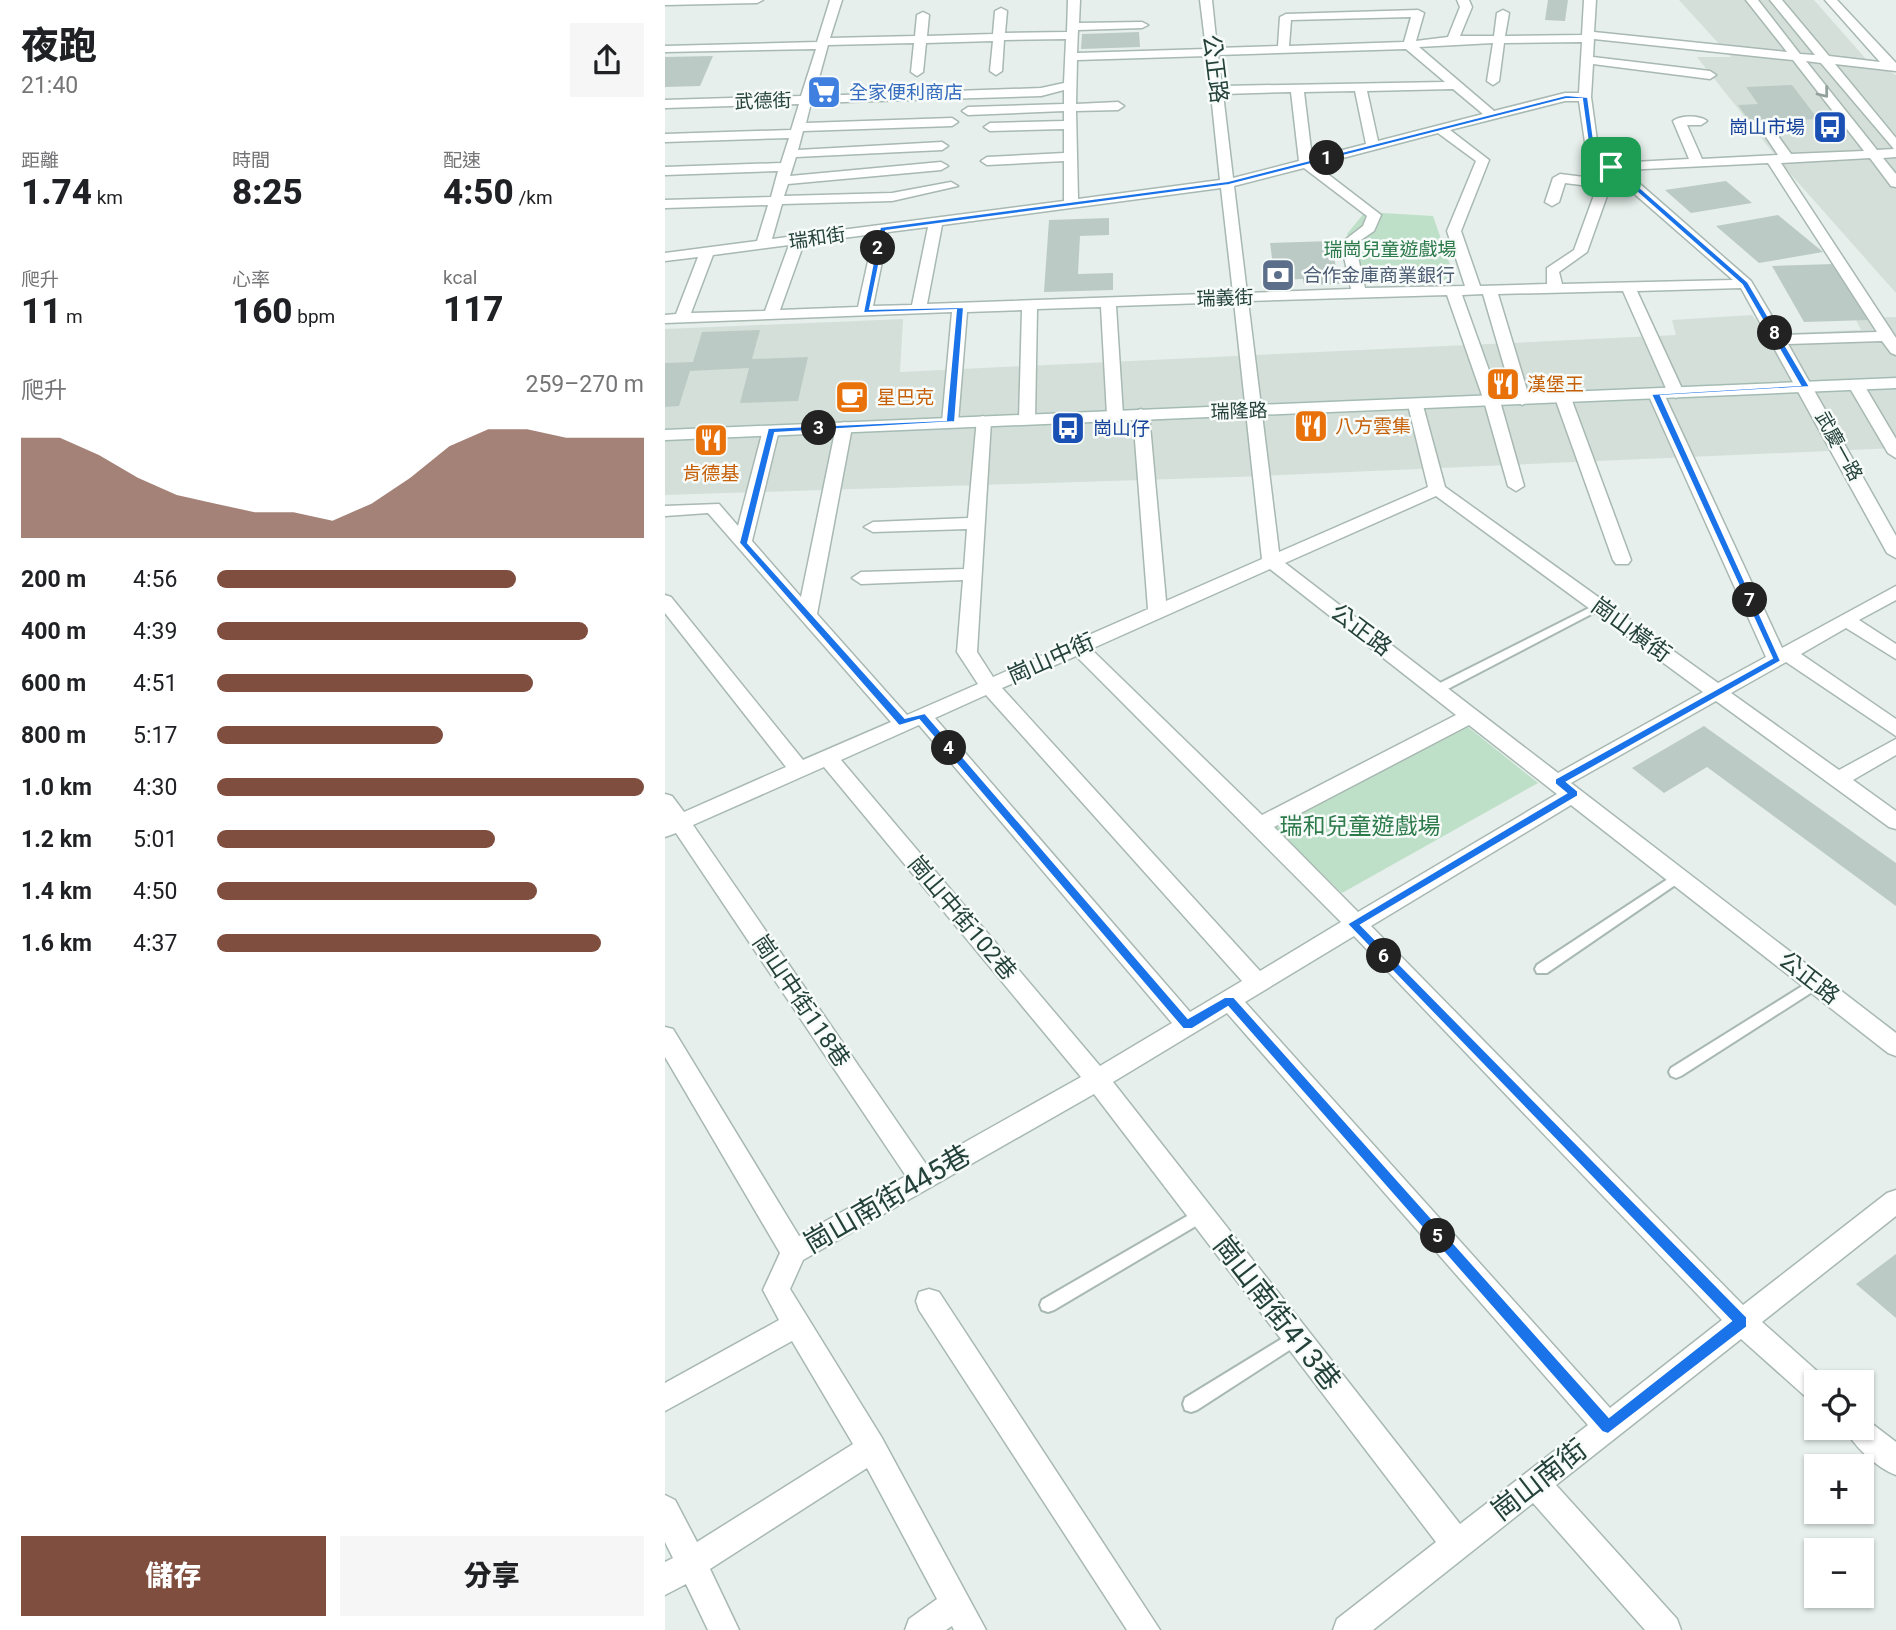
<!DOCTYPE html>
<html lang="zh-TW">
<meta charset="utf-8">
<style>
:root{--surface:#fff;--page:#f6f6f6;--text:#202124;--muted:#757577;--accent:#7f4e3f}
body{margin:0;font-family:Roboto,"Noto Sans TC",sans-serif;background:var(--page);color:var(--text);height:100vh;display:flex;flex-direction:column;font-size:26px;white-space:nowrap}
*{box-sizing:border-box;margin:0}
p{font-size:23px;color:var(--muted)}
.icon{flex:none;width:38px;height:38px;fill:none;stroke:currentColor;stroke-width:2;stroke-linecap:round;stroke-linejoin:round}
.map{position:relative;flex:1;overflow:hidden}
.details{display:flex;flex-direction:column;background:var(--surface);width:665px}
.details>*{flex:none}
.fabs{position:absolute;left:1139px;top:1370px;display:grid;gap:14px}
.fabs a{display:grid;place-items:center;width:70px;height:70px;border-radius:0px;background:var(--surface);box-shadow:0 2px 5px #0004;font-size:35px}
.pin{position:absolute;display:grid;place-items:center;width:60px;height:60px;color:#fff;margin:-30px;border-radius:14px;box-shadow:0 4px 10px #0006}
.km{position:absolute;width:35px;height:35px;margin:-18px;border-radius:50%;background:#222;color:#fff;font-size:19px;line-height:35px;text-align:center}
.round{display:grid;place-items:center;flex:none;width:74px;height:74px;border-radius:0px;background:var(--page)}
.headline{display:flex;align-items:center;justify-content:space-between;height:119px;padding:0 21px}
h1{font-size:38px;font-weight:800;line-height:52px}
.figures{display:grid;grid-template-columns:repeat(3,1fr);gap:10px;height:119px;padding:7px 21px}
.figures div{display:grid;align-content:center}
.figures b{font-size:35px;font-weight:800}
.figures small{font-size:19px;font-weight:400}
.figures p{font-size:19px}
.chart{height:196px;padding:14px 21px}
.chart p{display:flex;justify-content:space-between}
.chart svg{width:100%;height:126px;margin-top:7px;fill:var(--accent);opacity:.7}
.cta{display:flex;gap:14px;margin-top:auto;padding:14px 21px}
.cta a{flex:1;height:80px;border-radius:0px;background:var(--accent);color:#fff;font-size:28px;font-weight:800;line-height:80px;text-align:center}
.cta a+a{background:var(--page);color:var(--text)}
ul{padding:0 21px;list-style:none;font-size:23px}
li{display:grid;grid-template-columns:112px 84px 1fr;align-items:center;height:52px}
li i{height:18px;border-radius:9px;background:var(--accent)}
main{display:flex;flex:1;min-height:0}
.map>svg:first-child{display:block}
.built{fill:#d4dfda}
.green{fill:#bfe0c8}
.building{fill:#bbcac4}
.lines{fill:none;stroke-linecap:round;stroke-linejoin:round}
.lane-casing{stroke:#a8b8b2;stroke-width:4}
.street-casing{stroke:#a8b8b2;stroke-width:3}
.secondary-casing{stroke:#a4bbb3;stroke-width:3}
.lane{fill:#fff;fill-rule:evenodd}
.street{fill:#fff;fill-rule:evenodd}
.secondary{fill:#fff;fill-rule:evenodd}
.oneway{stroke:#92a09c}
.route{fill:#1a73e8;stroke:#fff;stroke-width:2;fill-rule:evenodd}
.labels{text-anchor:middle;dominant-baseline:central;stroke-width:5;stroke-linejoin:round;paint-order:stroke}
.far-shop-label{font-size:19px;fill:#366cbe;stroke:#f7fbf9;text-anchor:start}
.far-street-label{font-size:19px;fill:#24423a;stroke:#f7fbf9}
.far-transit-label{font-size:19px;fill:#164399;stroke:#f7fbf9;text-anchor:end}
.far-park-label{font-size:19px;fill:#2d7a4b;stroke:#f7fbf9}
.far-service-label{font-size:19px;fill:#4e5e75;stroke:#f7fbf9;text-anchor:start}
.far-food-label{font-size:19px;fill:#c56008;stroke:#f7fbf9;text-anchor:start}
.street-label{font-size:23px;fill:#24423a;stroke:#f7fbf9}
.park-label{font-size:23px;fill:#2d7a4b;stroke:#f7fbf9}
.near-street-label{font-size:28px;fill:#24423a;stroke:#f7fbf9}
</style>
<main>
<section class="details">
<div class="headline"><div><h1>夜跑</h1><p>21:40</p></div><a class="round"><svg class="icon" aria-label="share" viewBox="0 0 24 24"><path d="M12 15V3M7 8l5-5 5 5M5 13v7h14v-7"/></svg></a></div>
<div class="figures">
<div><p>距離</p><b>1.74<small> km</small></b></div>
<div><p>時間</p><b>8:25</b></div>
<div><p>配速</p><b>4:50<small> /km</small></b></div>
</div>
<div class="figures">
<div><p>爬升</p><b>11<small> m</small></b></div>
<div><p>心率</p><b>160<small> bpm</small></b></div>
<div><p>kcal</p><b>117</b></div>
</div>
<div class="chart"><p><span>爬升</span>259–270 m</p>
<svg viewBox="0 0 160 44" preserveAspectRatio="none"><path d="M0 44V9L10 9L20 15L30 23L40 29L50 32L60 35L70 35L80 38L90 32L100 23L110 12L120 6L130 6L140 9L150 9L160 9V44z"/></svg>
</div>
<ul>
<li><b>200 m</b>4:56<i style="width:70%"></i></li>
<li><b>400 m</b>4:39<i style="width:87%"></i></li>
<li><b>600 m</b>4:51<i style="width:74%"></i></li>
<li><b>800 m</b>5:17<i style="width:53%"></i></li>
<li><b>1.0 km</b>4:30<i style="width:100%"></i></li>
<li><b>1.2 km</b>5:01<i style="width:65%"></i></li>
<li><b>1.4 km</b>4:50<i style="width:75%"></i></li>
<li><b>1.6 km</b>4:37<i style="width:90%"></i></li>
</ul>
<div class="cta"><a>儲存</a><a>分享</a></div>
</section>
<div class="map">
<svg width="1231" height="1630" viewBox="0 0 1231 1630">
<rect width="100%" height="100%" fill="#e6efeb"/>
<g class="built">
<path d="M1014 0H1149L1200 58 1231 75V293L1121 169 1032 57H1066Z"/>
<path d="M1087 315 1102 334 1196 330 1190 318 1231 317V448L570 477 0 495V329L238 319 235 372 1011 335 1007 320Z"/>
</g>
<g class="green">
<path d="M700 212 768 216 789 276 784 282 708 284 699 280 682 234Z"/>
<path d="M793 719 873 783 677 893 601 820Z"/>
</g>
<g class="building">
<path d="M883 0H903L900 21 880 20Z"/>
<path d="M474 32 475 47 416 49 417 34Z"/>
<path d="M48 56 35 86 0 87V57Z"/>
<path d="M1127 85 1153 119 1085 122 1073 105 1093 104 1081 87Z"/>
<path d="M1061 181 1087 203 1026 213 1000 190Z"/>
<path d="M1113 215 1158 252 1094 263 1051 226Z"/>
<path d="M444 218V235L415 236 413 274 448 273V290L379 292 384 220Z"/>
<path d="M666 241 674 284 639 285 638 279 610 280 605 243Z"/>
<path d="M1168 264 1203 320 1139 322 1107 266Z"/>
<path d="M95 330 87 359 143 357 133 401 75 403 84 368 25 371 14 406 0 407V363L28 362 37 332Z"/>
<path d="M1039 726 1231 863V906L1042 767 999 793 967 768Z"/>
<path d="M1231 1254V1318L1191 1284Z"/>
</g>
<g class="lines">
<g class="lane-casing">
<g id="lane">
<path d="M934 603 938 604 939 606 938 608 777 692 773 693 767 689 769 686Z"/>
<path d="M1015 871 1019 873 1021 876 1019 879 882 973H872L870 969 872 965Z"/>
<path d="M1150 978 1155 979 1157 983 1155 987 1016 1076 1011 1078 1006 1076 1004 1072 1006 1068Z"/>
<path d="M536 1208 541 1210 544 1215 541 1220 389 1310 383 1312 377 1310 375 1305 377 1300Z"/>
<path d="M631 1330 637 1332 639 1337 637 1342 532 1410 526 1412 520 1410 518 1404 520 1398Z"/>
</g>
</g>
<g class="street-casing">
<g id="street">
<path d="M0 0H98L92 3 0 5Z"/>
<path d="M165 0H177L165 38 250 36 252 15 258 12 264 15 262 36 328 34 330 11 336 8 342 11 340 33 402 32 403 0H415L414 23 477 22 483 25 477 28 413 30 412 53 541 49 535 0H547L552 48 613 46 615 17 621 14 753 10 759 13 751 41 783 37 795 7 792 0H804L807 7 795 36H829L832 13 838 10 844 13 840 36 917 35 919 0H931L929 32 1122 52 1081 0H1093L1135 54 1150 55 1105 0H1117L1164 56 1215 62 1160 0H1172L1231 63V71L1170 64 1231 138V157L1218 158 1231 174V187L1226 186 1205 158 1116 163 1231 338V355L1226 353 1217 341 1123 344 1231 536V558L1222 553 1076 288 972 291 1019 393 1011 398 1003 393 958 291 833 294 865 400 857 405 849 400 818 294 797 295 835 401 859 486 851 491 843 486 819 401 782 295 583 301 614 552 763 487 743 405 745 402H757L780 487 1053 683 1101 657 983 394 991 389 999 394 1117 648 1231 586V600L1194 620 1231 644V659L1181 628 1136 654 1231 719V736L1121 662 1066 693 1174 770 1231 739V755L1188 780 1231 811V829L1224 827 1051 701 906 783 1231 1033V1056L1223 1053 906 805 706 926 1078 1305 1222 1193 1231 1190V1216L1097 1322 1162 1380 1163 1382H1152V1402L1142 1398 1076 1339 891 1485 1012 1619 1016 1630H980L868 1503 708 1630H668L672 1619 771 1542 429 1094 138 1260 125 1289 217 1438 321 1630H289L287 1626 281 1630H240L244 1619 272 1599 202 1468 45 1569 74 1630H43L21 1584 0 1595V1562L8 1558 0 1542V1495L10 1500 32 1542 188 1444 127 1341 0 1411V1383L114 1320 98 1290 115 1253 0 1057V1027L8 1029 134 1236 241 1176 11 833 0 837V794L7 796 19 812 121 767 0 613V595L6 597 138 760 226 722 43 513 0 516V506L54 504 73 526 98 430 100 427H112L114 430 87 541 136 597 171 427 179 422 185 424 187 427 152 614 242 715 313 684 292 652 298 580 196 584 187 578 196 572 299 569 302 529 208 532 199 527 208 522 303 518 312 418 318 416 326 421 312 652 328 677 483 609 468 414 470 411 476 409 484 414 501 601 597 559 569 302 451 306 458 415 450 420 442 415 436 307 372 309 370 419 362 424 354 419 357 310 302 312 293 422 285 427 277 422 287 312 0 323V315L11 314 33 257 0 261V253L92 241 103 205 0 208V200L106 197 113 171 0 175V167L116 163 124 138 0 142V134L126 130 134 104 0 108V100L136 96 151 49 0 52V46L152 42ZM746 17 739 42 624 46 626 20ZM401 39 399 83 376 88 149 96 163 45 249 43 246 72 252 76 258 72 261 43 328 41 325 71 331 75 337 71 339 40ZM929 39 1128 60 1199 151 1126 154 1103 122 1099 121 1093 125 1113 155 1037 159 1022 125H1036L1042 121C1035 115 1015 115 1008 121L1024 159 951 163 933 148 926 97 928 64 1045 79 1051 75 1045 71 928 57ZM917 42 914 93H900L829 111 754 47 828 43 822 81 828 85 834 81 839 43ZM741 49 780 82 557 86 553 55ZM542 56 555 180 413 199 411 111 453 110 459 106 453 102 411 104 412 60ZM1141 61 1156 63 1229 149 1212 150ZM788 89 818 114 713 141 702 91ZM399 90V104L303 107 297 111 303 115 399 111V121L325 123 319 127 325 131 399 129V153L322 157 316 161 322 165 399 161V201L107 239 117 204 227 201 293 186 286 182 227 193 119 196 123 184 276 170 283 166 276 162 125 176 131 157 277 150 283 146 277 142 133 150 138 131 287 126 293 122 287 118 141 123 146 103 376 96ZM690 91 701 144 647 158 639 92ZM626 92 634 161 568 178 558 94ZM900 101H914L921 149 940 167 935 179 895 174 888 178 880 202 887 206 894 202 900 183 932 187 909 250 882 268V284L815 286 796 231 824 160 785 130ZM773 133 811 161 782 231 800 286 700 288 690 244 709 231 716 215 651 165ZM1103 163 1212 332 1118 335 1086 281 959 170ZM639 168 702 216 698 226 676 243 686 289 582 293 569 186ZM949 176 1068 280 897 284 894 272 922 252ZM556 188 568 293 262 304 277 225ZM263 227 247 305 208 306 223 232ZM209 234 193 307 115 310 139 243ZM124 245 100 311 26 313 48 255ZM771 496 1038 692 893 773 620 563ZM605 569 791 715 597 815 426 649ZM411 656 676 922 595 971 337 688ZM321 695 577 981 525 1012 270 718ZM254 725 507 1023 435 1066 176 760ZM804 725 892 794 693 912 609 827ZM159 767 416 1077 261 1164 28 825ZM689 936 1057 1320 945 1408 580 1002ZM562 1013 923 1425 795 1524 448 1082Z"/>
<path d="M1191 380 1199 385 1231 439V458L1223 453 1183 385Z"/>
<path d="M898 393 906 398 966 560 963 564H951L948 560 890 398Z"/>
<path d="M264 1289 274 1292 495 1630H462L254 1310 251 1301 254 1292Z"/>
<path d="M1197 1416 1231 1442V1475C1212 1468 1188 1446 1180 1428H1197Z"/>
</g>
</g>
<g class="secondary-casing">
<path id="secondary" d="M1231 378V388L0 440V430Z"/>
</g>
<use href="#lane" class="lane"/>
<use href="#street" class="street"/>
<use href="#secondary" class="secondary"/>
</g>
<defs><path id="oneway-chevron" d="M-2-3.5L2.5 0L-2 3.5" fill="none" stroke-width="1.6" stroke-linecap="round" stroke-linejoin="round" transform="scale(1.75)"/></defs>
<use class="oneway" href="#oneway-chevron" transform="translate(1159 93) rotate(52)"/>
<path class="route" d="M901 95 923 97 930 148 1083 282 1145 387 996 396 1116 661 902 782 913 791V796L696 925 1082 1317V1327L943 1434 937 1432 563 1007 527 1029H518L254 720 234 726 74 543 103 428 281 420 291 310 198 313 215 227 563 181ZM901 99H917L924 150 1077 285 1135 385 986 394 1107 658 890 779V784L901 793 682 924 1066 1321 944 1417 569 997H560L523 1018 260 713 240 718 83 543 110 433 290 422 299 307 205 309 221 231 564 185Z"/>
<defs>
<g id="supermarket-square" transform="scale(1.75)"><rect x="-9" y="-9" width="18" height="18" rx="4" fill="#3f7fe0" stroke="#f7fbf9"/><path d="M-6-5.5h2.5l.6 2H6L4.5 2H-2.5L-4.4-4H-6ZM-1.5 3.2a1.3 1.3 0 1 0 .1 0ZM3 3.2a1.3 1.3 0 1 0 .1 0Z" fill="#fff"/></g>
<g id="bus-square" transform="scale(1.75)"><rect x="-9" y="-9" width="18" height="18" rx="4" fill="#1a4fb4" stroke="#f7fbf9"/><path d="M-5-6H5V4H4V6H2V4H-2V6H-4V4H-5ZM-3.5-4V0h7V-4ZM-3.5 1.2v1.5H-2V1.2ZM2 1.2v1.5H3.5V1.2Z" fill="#fff"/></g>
<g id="bank-square" transform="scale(1.75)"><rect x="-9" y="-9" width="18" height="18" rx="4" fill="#5c6f8a" stroke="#f7fbf9"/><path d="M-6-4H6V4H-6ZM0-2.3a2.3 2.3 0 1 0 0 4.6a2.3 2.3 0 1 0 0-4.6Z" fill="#fff"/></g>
<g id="restaurant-square" transform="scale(1.75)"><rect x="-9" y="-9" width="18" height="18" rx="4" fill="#e8710a" stroke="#f7fbf9"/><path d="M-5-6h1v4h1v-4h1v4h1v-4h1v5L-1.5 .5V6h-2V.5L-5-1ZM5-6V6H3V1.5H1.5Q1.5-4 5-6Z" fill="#fff"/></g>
<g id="cafe-square" transform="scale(1.75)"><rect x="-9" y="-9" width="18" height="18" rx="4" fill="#e8710a" stroke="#f7fbf9"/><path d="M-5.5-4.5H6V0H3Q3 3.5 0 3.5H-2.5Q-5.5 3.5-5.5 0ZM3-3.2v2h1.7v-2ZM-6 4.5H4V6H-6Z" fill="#fff"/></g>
</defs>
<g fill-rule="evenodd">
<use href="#supermarket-square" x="159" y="92"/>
<use href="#bus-square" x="1165" y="127"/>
<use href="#bank-square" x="613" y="275"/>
<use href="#restaurant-square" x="838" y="384"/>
<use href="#cafe-square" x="187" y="397"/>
<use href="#restaurant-square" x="646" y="426"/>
<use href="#bus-square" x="403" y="428"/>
<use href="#restaurant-square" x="46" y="440"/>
</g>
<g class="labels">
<g class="far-shop-label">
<text x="184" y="92">全家便利商店</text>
</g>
<g class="far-street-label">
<text transform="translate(98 101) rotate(-2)">武德街</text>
<text transform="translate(152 238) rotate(-8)">瑞和街</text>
<text transform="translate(560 298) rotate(-2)">瑞義街</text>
<text transform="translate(574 411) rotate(-2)">瑞隆路</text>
<text transform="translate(1174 446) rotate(61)">武慶一路</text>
</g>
<g class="far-transit-label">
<text x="1140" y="127">崗山市場</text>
<text x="428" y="428" text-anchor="start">崗山仔</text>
</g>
<g class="far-park-label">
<text x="725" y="249">瑞崗兒童遊戲場</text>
</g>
<g class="far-service-label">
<text x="638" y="275">合作金庫商業銀行</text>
</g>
<g class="far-food-label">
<text x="862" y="384">漢堡王</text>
<text x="212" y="397">星巴克</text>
<text x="670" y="426">八方雲集</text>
<text x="46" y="473" text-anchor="middle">肯德基</text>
</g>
<g class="street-label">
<text transform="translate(550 69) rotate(83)">公正路</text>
<text transform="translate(696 630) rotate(37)">公正路</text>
<text transform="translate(966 630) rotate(36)">崗山橫街</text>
<text transform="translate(386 659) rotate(-24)">崗山中街</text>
<text transform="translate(297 918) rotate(50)">崗山中街102巷</text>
<text transform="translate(1144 978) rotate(38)">公正路</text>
<text transform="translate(136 1001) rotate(56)">崗山中街118巷</text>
</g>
<g class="park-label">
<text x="695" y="826">瑞和兒童遊戲場</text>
</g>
<g class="near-street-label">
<text transform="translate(222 1199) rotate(-30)">崗山南街445巷</text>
<text transform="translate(612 1313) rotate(52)">崗山南街413巷</text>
<text transform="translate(874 1480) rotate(-38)">崗山南街</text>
</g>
</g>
</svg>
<div class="fabs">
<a><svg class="icon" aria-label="locate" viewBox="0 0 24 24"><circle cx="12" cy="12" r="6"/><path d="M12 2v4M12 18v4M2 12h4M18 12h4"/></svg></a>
<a>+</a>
<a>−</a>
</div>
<div class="pin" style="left:946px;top:167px;background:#1e9e55"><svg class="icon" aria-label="arrive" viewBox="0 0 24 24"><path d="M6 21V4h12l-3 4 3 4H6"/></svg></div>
<b class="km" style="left:662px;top:158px">1</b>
<b class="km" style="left:213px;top:248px">2</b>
<b class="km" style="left:154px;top:428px">3</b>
<b class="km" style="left:284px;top:748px">4</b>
<b class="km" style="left:773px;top:1236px">5</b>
<b class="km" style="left:719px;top:956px">6</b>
<b class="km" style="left:1085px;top:600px">7</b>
<b class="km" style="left:1110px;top:333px">8</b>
</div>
</main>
